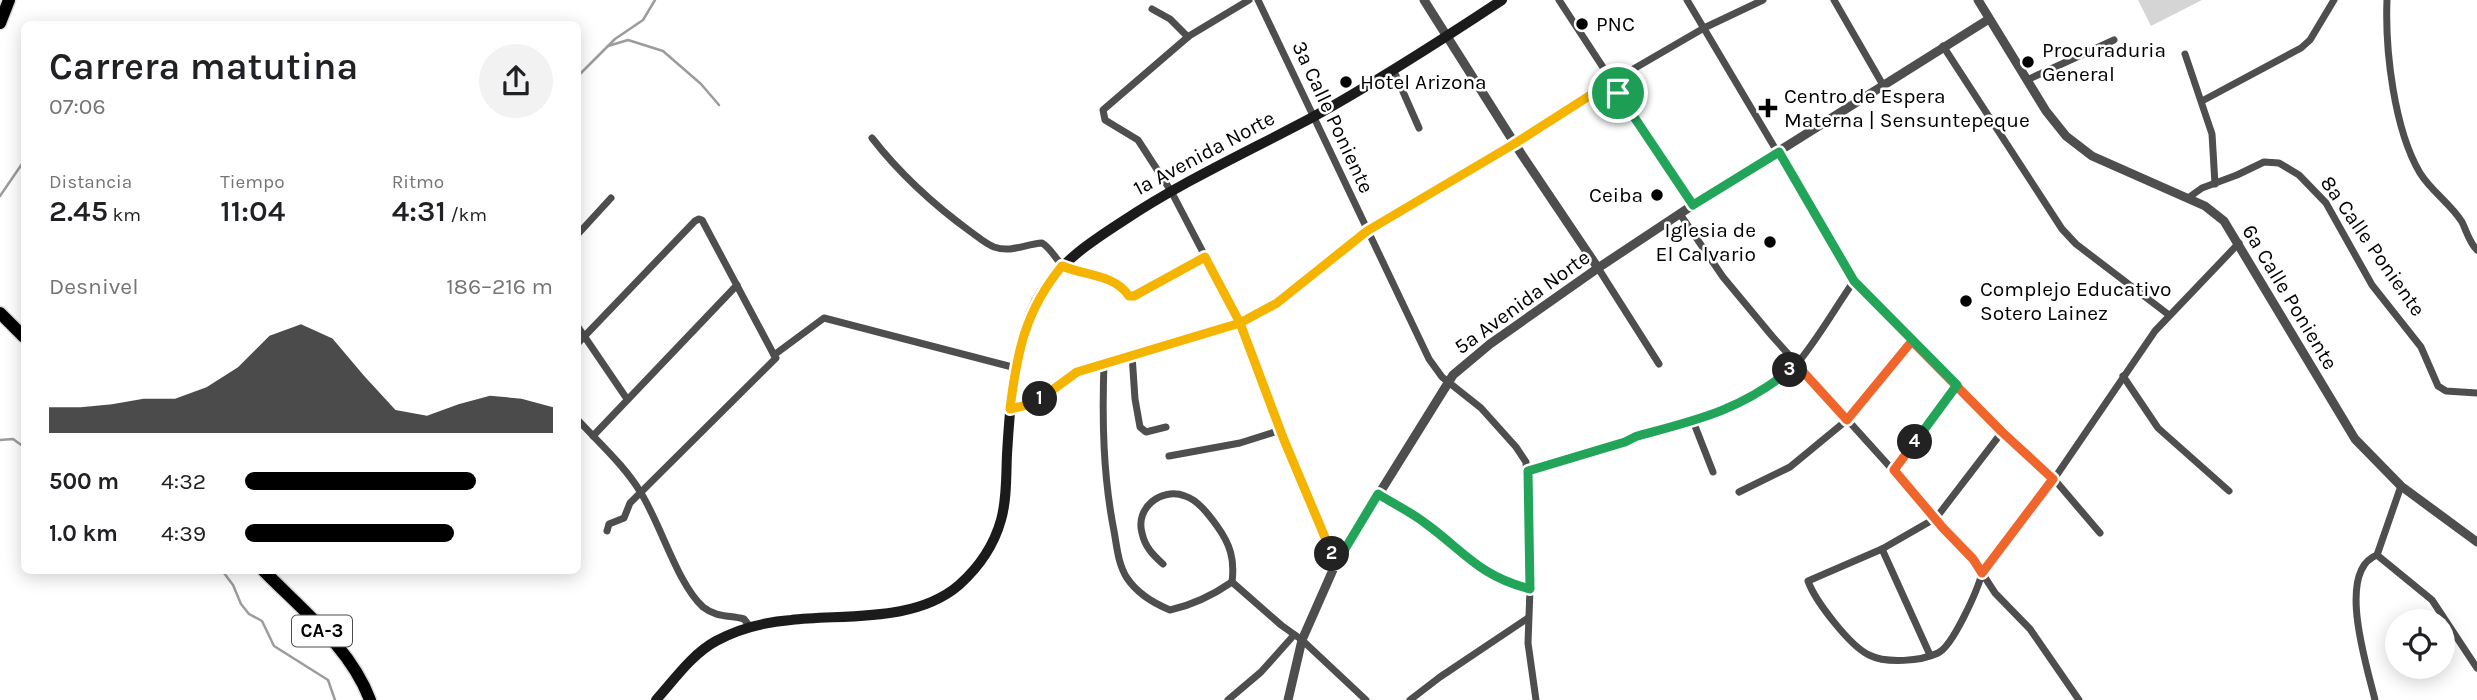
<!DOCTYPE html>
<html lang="es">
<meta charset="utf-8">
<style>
:root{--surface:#fff;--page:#f2f2f2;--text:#202124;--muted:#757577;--accent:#000}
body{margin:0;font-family:Karla,sans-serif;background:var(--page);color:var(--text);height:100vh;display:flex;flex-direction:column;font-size:26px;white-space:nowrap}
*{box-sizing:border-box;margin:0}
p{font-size:23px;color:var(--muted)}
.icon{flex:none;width:38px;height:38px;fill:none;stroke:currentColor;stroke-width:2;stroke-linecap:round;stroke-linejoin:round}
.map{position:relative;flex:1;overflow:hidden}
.details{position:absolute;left:21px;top:21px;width:560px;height:553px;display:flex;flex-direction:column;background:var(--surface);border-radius:10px;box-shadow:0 4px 18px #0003}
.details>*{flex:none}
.buttons{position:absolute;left:2385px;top:609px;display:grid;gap:14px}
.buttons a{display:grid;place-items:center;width:70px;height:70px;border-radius:50%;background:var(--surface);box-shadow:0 4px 18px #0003;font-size:35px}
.pin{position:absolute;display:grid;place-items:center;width:60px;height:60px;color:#fff;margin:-30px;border:4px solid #fff;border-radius:50%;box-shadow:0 2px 7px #0007}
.km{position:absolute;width:35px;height:35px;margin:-18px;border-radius:50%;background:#222;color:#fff;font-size:19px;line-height:35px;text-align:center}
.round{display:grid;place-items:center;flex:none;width:74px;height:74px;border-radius:37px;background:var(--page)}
.overview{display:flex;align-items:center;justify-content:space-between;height:119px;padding:0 28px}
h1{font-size:38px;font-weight:600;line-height:52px}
.stats{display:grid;grid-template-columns:repeat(3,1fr);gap:10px;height:119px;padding:7px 28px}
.stats div{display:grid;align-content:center}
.stats b{font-size:30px;font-weight:600}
.stats small{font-size:19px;font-weight:400}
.stats p{font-size:19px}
.chart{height:196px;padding:14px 28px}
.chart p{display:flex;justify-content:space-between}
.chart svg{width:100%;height:126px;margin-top:7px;fill:var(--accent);opacity:.7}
ul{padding:0 28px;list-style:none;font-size:23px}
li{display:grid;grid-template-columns:112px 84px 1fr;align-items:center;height:52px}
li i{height:18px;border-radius:9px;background:var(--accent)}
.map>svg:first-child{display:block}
.pitch{fill:#d5d5d5}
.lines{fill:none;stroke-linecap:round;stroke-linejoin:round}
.stream{stroke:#9c9c9c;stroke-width:2.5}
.primary-casing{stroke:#dbdbdb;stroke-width:15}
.minor{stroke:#4e4e4e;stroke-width:7}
.tertiary{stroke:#4e4e4e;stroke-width:9}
.secondary{stroke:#1b1b1b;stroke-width:10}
.primary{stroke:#000;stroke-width:12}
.split-1-casing{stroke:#fff;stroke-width:14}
.split-2-casing{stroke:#fff;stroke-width:14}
.split-3-casing{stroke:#fff;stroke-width:14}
.split-4-casing{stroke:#fff;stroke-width:14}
.split-5-casing{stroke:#fff;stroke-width:14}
.split-1{stroke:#f5b400;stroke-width:9}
.split-2{stroke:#f5b400;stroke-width:9}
.split-3{stroke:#22a559;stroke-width:9}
.split-4{stroke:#f0652b;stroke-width:9}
.split-5{stroke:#22a559;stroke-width:9}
.poi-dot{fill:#000;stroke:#fff;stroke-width:2.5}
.labels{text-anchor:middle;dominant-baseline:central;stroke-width:5;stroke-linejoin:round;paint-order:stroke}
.shield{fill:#fff;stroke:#4c4c4c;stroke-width:2}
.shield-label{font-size:19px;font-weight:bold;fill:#000}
.poi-label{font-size:21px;fill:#000;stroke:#fff;text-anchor:start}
.street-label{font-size:21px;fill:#000;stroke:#fff}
</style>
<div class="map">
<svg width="2477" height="700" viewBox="0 0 2477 700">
<rect width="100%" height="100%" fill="#fff"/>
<path class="pitch" d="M2138 0H2202L2151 26Z"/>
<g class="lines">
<g class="stream">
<path d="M608 46 628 40 663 51 701 84 719 105"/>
<path d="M578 76 615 39 643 20 655 0"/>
<path d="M0 196 24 161"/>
<path d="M0 440 13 439 24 447"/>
<path d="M218 570 224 573 233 585 241 604 249 614 262 621 274 646 328 680 335 700"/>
</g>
<g class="primary-casing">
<g id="primary">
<path d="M0 23 9 0"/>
<path d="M0 313 24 337"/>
<path d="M263 570C301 609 351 648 370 700"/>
</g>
</g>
<g class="minor">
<path d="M1249 0 1189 36 1103 110 1105 120 1138 140 1171 191 1240 323 1284 440 1336 563"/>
<path d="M1258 0 1429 359 1442 377 1481 408 1516 447 1526 462 1530 589 1528 643 1536 700"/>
<path d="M1559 0 1693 205"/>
<path d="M1687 0 1854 281 2002 432 2054 479 2100 533"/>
<path d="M1834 0 1883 85"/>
<path d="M2387 0C2385 50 2394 129 2420 173 2431 191 2451 204 2462 222 2467 232 2469 242 2477 250"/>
<path d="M1152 9 1170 19 1188 37"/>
<path d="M1943 46 2062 229 2076 244 2169 315"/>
<path d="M2185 54 2212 134 2215 184"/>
<path d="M1393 69 1419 128"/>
<path d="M2027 80 2114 40"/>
<path d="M2202 101 2301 48 2310 40 2334 0"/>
<path d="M872 138C900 174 934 205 971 232 978 237 986 244 994 247 1012 253 1025 244 1042 243 1052 249 1056 261 1065 267 1088 281 1112 271 1129 296L1134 297 1205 257"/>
<path d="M2188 198 2202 188 2237 175 2264 162 2279 163 2299 175 2326 203 2372 285 2421 347 2438 386 2446 391 2477 393"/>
<path d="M1680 214 1723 277 1772 336 1973 559 1995 593 2030 629 2079 700"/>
<path d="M578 234 611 198"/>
<path d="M1598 268 1659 364"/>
<path d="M578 327 627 399"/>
<path d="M578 343 695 221 699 219 702 220 774 355"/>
<path d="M1132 355 1135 399 1140 427 1146 432 1166 427"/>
<path d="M1104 363C1102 420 1103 475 1114 531 1117 547 1118 564 1127 578 1137 593 1153 603 1170 610 1193 605 1213 595 1232 582L1281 625 1302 640 1366 700"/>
<path d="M2123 376 2158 428 2229 491"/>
<path d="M1010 409 1035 403 1077 372 1240 323 1277 303 1367 231 1514 143 1611 82 1704 28 1763 0"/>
<path d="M578 420C599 443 625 466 641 493 661 525 678 585 703 607 717 618 729 615 744 619L751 628"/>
<path d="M1693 421 1713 472"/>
<path d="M2002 432 1936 518 1882 549 1808 581C1815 601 1850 646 1869 655 1887 664 1921 661 1938 653 1953 646 1978 589 1982 573L2054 479 2155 331 2239 243"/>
<path d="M593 436 737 285"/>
<path d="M1169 456 1240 443 1281 430"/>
<path d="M1894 470 1957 385"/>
<path d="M1528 471 1625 442 1637 436C1688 422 1761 407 1796 365 1818 339 1835 308 1854 281"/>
<path d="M2401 486 2377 555 2432 600 2477 668"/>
<path d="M1739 492 1790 467 1847 420 1912 341"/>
<path d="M1378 494C1394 504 1411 512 1425 523 1465 552 1478 576 1530 589"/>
<path d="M607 531 609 524 624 518 630 503 776 358 774 355 824 318 1016 368"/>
<path d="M1882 549 1930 655"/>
<path d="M1163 564C1153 555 1145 547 1142 533 1135 508 1161 487 1185 496 1198 500 1209 515 1217 526 1230 544 1235 559 1232 582"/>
<path d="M1228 700 1261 672 1294 635"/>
<path d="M1410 700 1440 677 1528 618"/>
<path d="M2375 700C2368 669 2335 571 2377 555"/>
</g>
<g class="tertiary">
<path d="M1424 0 1522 155 1598 268"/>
<path d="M1978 0 2046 111 2066 136 2092 156 2205 206 2224 221 2355 439 2401 486 2477 542"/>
<path d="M1288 700 1302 640 1336 563 1453 375 1490 344 1598 268 1693 205 1989 19"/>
</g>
<path class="secondary" d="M656 700C674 680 692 654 716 641 738 629 766 622 791 620 844 614 915 623 959 585 978 568 994 545 1001 520 1007 499 1006 476 1007 454 1010 404 1014 334 1042 291 1063 260 1092 241 1123 221 1183 181 1249 151 1313 117 1378 81 1440 41 1502 0"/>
<use href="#primary" class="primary"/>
</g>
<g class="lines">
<g class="split-1-casing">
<path id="split-1" d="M1040 399 1077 372 1240 323 1277 303 1367 231 1514 144 1611 82 1618 93"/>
</g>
<g class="split-2-casing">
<path id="split-2" d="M1040 399 1035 403 1010 409C1017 352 1025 311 1062 266 1086 276 1114 274 1129 296H1134L1205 257 1240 323 1284 440 1332 554"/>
</g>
<g class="split-3-casing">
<path id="split-3" d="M1332 554 1336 564 1378 494C1394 504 1411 512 1425 523 1465 552 1479 576 1530 589L1528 471 1625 442 1637 436C1697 420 1741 410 1790 370"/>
</g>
<g class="split-4-casing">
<path id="split-4" d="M1790 370 1796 364 1847 420 1912 341 2002 432 2053 479 1982 573 1973 559 1943 528 1894 470 1915 442"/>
</g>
<g class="split-5-casing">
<path id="split-5" d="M1618 93 1693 205 1779 152 1854 281 1957 385 1915 442"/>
</g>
<use href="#split-1" class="split-1"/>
<use href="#split-2" class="split-2"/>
<use href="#split-3" class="split-3"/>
<use href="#split-4" class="split-4"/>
<use href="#split-5" class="split-5"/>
</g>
<g class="poi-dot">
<circle cx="1582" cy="24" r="7"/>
<circle cx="2028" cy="62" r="7"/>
<circle cx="1346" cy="82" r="7"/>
<path d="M1764.5 97.5h7v7h7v7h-7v7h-7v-7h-7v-7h7z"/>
<circle cx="1657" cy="195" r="7"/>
<circle cx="1770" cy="242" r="7"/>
<circle cx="1966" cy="301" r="7"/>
</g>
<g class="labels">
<rect class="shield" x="292" y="615.5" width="60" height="31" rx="5"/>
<g class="shield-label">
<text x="322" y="631">CA-3</text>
</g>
<g class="poi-label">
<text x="1596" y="24">PNC</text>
<text x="2042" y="50">Procuraduria<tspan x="2042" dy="24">General</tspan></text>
<text x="1360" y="82">Hotel Arizona</text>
<text x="1784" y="96">Centro de Espera<tspan x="1784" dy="24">Materna | Sensuntepeque</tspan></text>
<text x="1643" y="195" text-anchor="end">Ceiba</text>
<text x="1756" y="230" text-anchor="end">Iglesia de<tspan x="1756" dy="24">El Calvario</tspan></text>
<text x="1980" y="289">Complejo Educativo<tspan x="1980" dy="24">Sotero Lainez</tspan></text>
</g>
<g class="street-label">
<text transform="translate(1333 117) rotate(65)">3a Calle Poniente</text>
<text transform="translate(1204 153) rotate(-28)">1a Avenida Norte</text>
<text transform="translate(2373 246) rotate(55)">8a Calle Poniente</text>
<text transform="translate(2290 297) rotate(59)">6a Calle Poniente</text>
<text transform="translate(1522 302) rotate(-36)">5a Avenida Norte</text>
</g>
</g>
</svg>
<div class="buttons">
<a><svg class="icon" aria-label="locate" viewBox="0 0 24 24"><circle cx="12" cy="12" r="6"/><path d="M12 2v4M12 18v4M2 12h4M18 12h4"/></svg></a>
</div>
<div class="pin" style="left:1618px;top:93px;background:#1e9e55"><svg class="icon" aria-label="arrive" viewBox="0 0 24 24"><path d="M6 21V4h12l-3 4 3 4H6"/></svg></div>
<b class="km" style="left:1040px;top:399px">1</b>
<b class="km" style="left:1332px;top:554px">2</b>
<b class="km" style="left:1790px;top:370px">3</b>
<b class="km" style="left:1915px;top:442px">4</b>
<section class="details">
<div class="overview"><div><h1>Carrera matutina</h1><p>07:06</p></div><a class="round"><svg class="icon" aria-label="share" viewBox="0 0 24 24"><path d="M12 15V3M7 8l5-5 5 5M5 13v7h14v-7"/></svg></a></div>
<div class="stats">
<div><p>Distancia</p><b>2.45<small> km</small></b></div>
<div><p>Tiempo</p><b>11:04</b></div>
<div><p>Ritmo</p><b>4:31<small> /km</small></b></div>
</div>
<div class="chart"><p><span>Desnivel</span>186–216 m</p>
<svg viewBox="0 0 160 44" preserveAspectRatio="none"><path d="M0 44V35L10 35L20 34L30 32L40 32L50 28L60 21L70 10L80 6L90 11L100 24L110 36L120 38L130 34L140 31L150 32L160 35V44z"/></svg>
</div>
<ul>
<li><b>500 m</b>4:32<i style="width:75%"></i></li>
<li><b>1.0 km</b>4:39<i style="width:68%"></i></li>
</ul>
</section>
</div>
